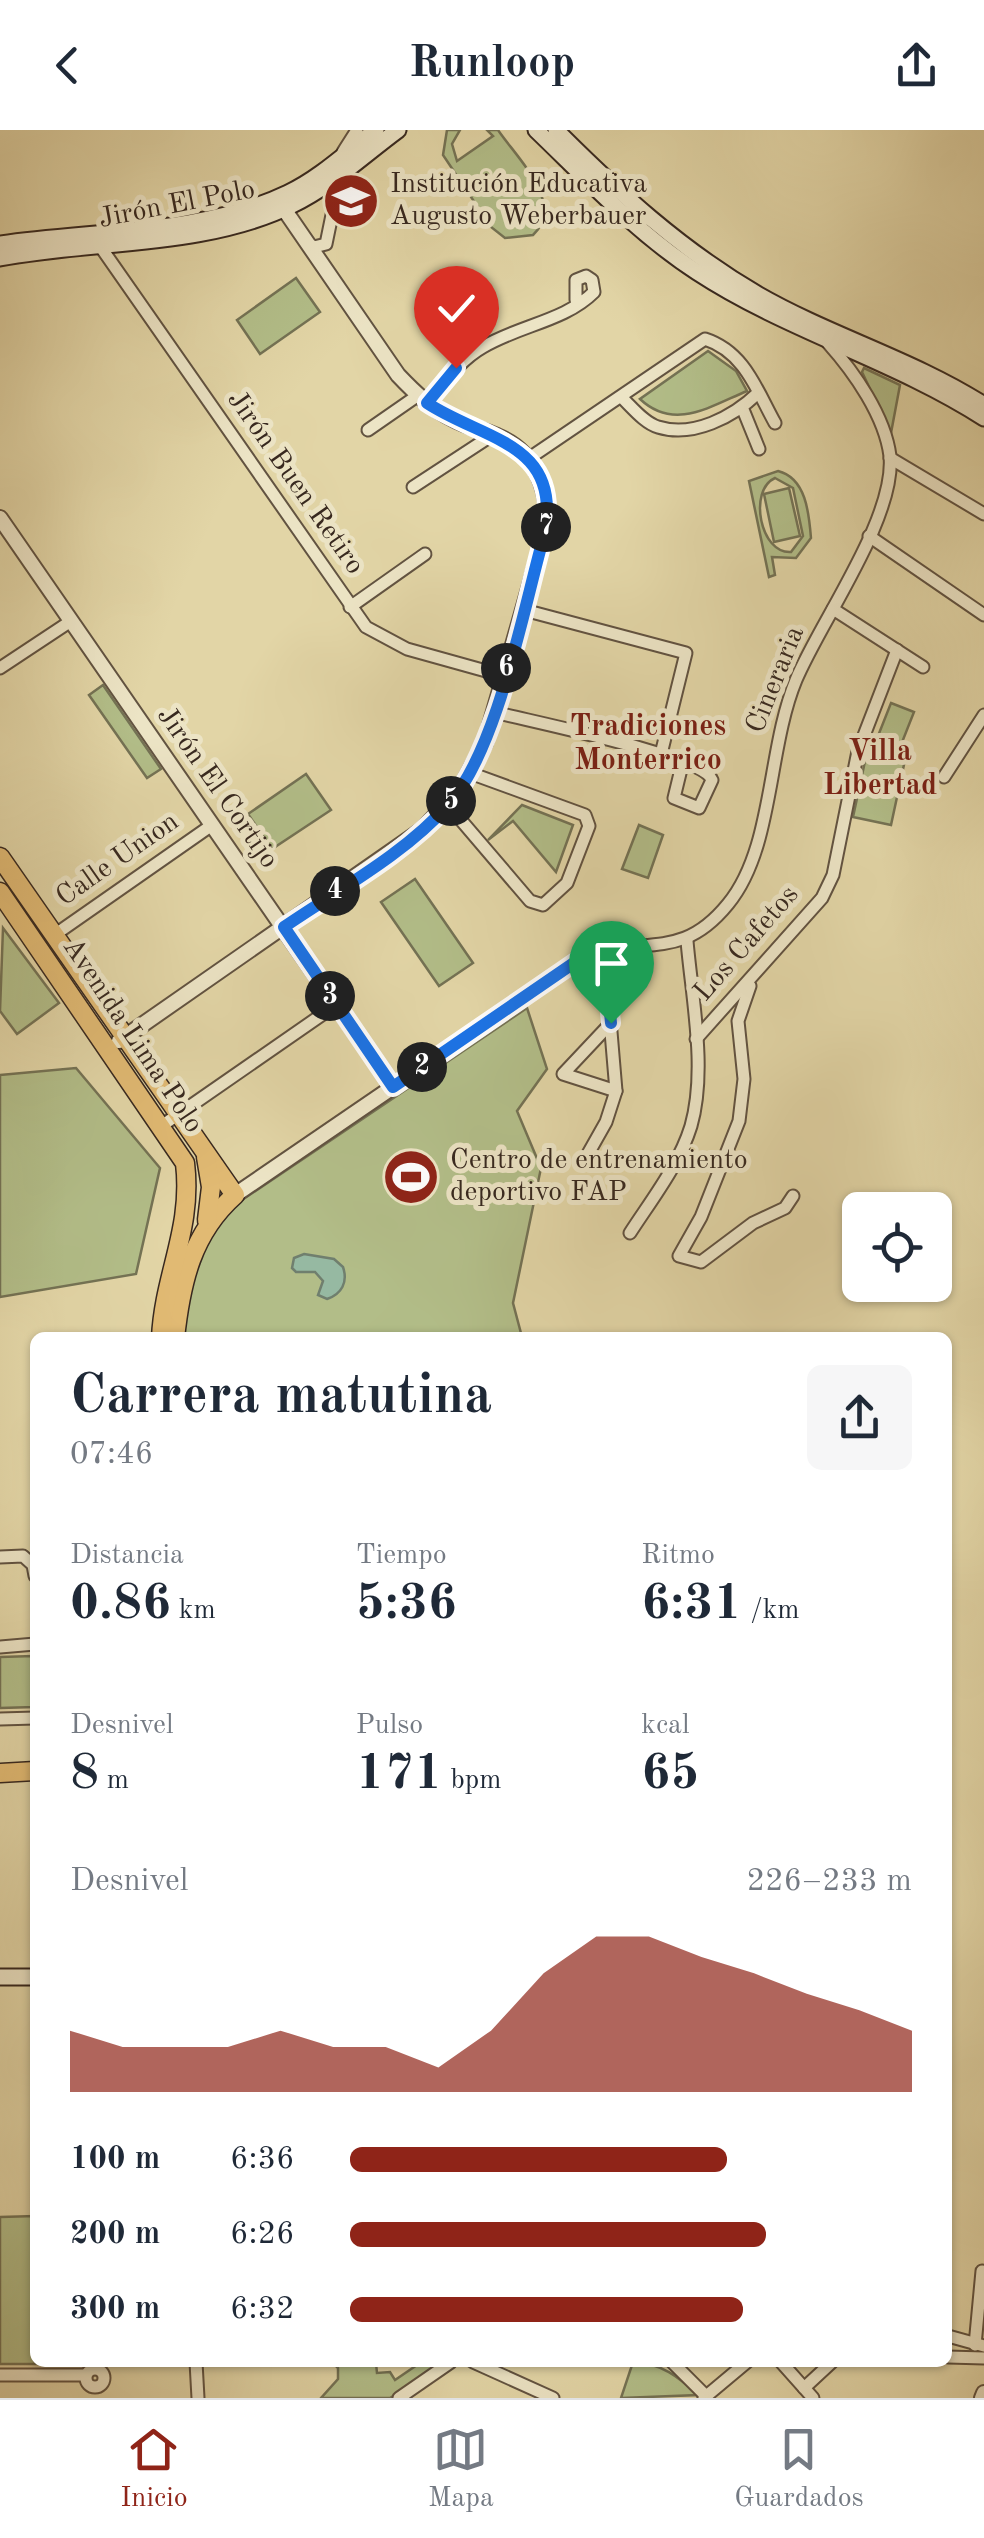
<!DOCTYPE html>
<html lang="es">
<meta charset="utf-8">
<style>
:root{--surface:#fff;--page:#f6f6f7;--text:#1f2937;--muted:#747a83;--line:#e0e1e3;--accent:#8f2418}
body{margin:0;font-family:"Old Standard TT",serif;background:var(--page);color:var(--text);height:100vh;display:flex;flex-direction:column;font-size:38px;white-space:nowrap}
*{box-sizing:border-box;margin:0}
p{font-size:32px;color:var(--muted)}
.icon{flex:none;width:55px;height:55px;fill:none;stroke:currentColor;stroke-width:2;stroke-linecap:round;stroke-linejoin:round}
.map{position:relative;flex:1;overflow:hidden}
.sheet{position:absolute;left:30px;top:1202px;width:922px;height:1035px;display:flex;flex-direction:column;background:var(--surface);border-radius:15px;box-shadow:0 2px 8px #0004}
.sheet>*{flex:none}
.controls{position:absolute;left:842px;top:1062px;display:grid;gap:20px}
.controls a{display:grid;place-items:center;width:110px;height:110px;border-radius:15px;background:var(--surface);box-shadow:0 2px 8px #0004;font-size:50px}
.pin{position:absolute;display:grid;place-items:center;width:85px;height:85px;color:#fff;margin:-102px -42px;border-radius:50% 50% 50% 0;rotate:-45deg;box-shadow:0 0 10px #0007}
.pin .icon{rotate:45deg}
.km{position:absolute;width:50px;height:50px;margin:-25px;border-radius:50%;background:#222;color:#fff;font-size:28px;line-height:50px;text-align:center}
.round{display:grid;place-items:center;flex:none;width:105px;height:105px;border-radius:15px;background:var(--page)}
.summary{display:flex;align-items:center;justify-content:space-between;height:170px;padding:0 40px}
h1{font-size:55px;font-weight:800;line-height:75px}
.stats{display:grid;grid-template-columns:repeat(3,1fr);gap:15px;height:170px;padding:10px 40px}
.stats div{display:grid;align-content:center}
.stats b{font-size:50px;font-weight:800}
.stats small{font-size:28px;font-weight:400}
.stats p{font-size:28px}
.chart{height:280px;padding:20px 40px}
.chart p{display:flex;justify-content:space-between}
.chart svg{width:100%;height:180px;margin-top:10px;fill:var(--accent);opacity:.7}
ul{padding:0 40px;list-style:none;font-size:32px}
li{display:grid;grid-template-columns:160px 120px 1fr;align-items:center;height:75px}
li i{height:25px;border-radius:12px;background:var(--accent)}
header{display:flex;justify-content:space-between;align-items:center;height:130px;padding:0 40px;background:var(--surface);font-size:45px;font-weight:800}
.tabs{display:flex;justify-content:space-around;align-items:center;height:140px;border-top:2px solid var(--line);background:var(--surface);font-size:28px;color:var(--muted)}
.tabs a{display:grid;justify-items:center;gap:5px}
.tabs .on{color:var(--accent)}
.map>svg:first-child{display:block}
.green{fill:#b2bd88;stroke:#747254;stroke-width:2.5;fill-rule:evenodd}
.water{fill:#96b9a2;stroke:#707f6e;stroke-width:2.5}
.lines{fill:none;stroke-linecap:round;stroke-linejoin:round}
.minor-casing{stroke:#625341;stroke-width:15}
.tertiary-casing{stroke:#625341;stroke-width:18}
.secondary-casing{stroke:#37281f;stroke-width:19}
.primary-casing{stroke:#37281f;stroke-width:21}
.minor{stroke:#ece4c5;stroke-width:11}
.tertiary{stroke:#ece4c5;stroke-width:14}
.secondary{stroke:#ece4c5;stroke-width:15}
.primary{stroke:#e1ba73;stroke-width:18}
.route-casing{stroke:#fff;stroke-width:20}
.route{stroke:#1a73e8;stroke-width:12}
.labels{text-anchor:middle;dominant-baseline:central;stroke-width:10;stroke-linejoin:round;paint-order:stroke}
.poi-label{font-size:28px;fill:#37281f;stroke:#ece4c5;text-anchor:start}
.street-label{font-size:28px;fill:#37281f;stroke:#ece4c5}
.neighbourhood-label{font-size:30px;font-weight:bold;fill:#7a1f14;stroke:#ece4c5}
</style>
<header><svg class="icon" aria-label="back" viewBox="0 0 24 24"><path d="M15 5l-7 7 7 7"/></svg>Runloop<svg class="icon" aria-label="share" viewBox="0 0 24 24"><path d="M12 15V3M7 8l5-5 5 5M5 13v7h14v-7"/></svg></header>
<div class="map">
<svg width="984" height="2268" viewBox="0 0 984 2268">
<rect width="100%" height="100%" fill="#e2d5a6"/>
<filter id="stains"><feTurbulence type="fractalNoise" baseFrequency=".002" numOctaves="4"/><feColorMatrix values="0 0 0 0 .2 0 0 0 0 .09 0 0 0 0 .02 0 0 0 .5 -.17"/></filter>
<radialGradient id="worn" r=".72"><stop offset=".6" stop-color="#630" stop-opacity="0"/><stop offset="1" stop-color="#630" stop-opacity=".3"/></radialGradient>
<g class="green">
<path d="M447 0H460L452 14 457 31 493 6 487 0H498C517 28 566 74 533 105L505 108 491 97 443 25Z"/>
<path d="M296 148 320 182 260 224 237 190Z"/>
<path d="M708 221 736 241 747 261C709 277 674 301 640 269Z"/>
<path d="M864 238 900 255 891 303 862 242Z"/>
<path d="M778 341C806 348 809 383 811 408L796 428 772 427 775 445 769 447 749 351ZM775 348 793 358 803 406 791 422C760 424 748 360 775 348Z"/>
<path d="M789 358 800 406 774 412 764 364Z"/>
<path d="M103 555 161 639 147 648 89 565Z"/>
<path d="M891 573 914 582 899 620 876 611Z"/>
<path d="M867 622 905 630 891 695 853 687Z"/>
<path d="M306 644 331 680 272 719 248 684Z"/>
<path d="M522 675 573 695 556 742 513 691 488 710Z"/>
<path d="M639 695 663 705 648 748 622 739Z"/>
<path d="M415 749 473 833 439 856 381 772Z"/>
<path d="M3 798 59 873 17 904 0 881Z"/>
<path d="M527 878 547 939 517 981 541 1038 513 1173 522 1207 184 1208C186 1152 193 1113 236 1074Z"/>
<path d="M76 938 160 1038 136 1144 0 1167V945Z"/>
<path d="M33 1526 34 1577 0 1578V1527Z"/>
<path d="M35 2086V2232L75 2234H0V2087Z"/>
<path d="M633 2232C661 2233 679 2247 698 2265L621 2268Z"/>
<path d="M333 2233H376L377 2243 390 2242 395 2250 420 2233H444L390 2268H321L338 2249V2238Z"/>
</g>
<path class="water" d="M304 1124 334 1129 343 1137C348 1152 342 1164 327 1169L318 1165 323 1151 315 1142H296L292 1138 294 1128Z"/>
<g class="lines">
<g class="minor-casing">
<g id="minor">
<path d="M343 22 357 0"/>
<path d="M306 112 314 117 326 114 333 80 329 50"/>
<path d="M100 116 366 497 407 519 504 546"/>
<path d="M621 267C631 276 644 293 658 297 693 308 733 287 758 263"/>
<path d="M427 273C444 253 460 230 483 217 520 195 565 191 594 162L592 150 586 146 576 150V170"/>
<path d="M742 277 759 319"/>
<path d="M368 300 417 266"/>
<path d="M890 328 984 384"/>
<path d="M528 329 705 209C745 222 757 261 775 293"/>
<path d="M413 357 494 304"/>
<path d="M869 406 984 485"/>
<path d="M350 477 425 424"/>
<path d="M833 479 923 537"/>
<path d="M524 480 686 523 661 624"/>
<path d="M0 538 71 491"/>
<path d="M494 582C528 591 704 626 712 650L699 678 674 668 683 631"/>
<path d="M944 647 984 585"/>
<path d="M448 675 530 771 543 775 567 753 589 696 585 685 470 643"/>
<path d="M53 806 212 695"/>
<path d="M750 856 738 891 744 949 739 991 701 1087 679 1126 701 1132 753 1093 785 1078 793 1066"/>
<path d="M611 893 563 944 616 961"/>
<path d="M696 909 822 768 833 745 858 621 897 520"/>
<path d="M393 957 584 826C645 805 681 832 728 774 774 718 767 620 796 550 820 492 896 388 890 326 885 286 854 242 828 213"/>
<path d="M160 997 336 875"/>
<path d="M584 1031 606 992 616 961 604 819"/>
<path d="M630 1103C652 1069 679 1035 691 996 707 940 692 869 687 811"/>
<path d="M0 1427 23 1426 33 1435 35 1446"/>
<path d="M0 1517 35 1514"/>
<path d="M0 1589 35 1588"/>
<path d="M948 2206 984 2216"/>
<path d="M975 2215 982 2141"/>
<path d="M948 2227 984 2228"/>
<path d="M196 2232 198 2268"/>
<path d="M473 2232 553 2268"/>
<path d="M672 2232 706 2266"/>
<path d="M781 2232 813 2268"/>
<circle cx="95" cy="2248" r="9"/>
<path d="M0 2245H86"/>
<path d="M804 2258 832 2232"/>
<path d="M399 2268 451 2232"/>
<path d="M704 2268 747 2232"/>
</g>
</g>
<g class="tertiary-casing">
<g id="tertiary">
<path d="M0 388 393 957 235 1065"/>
<path d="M119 911 422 700 460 659 485 613 545 403C552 362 536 322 497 306 482 299 467 297 453 289 431 278 415 263 398 245L284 79"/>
<path d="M982 2268 984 2263"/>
</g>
</g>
<g class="secondary-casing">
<g id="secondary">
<path d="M536 0C587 49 637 103 697 142 787 201 894 230 984 288"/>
<path d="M556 0C618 62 680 119 757 164 830 206 914 230 984 275"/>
<path d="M0 114C94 100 200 105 288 63 320 48 348 21 376 0"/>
<path d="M0 128C95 110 204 118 292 75 330 57 364 25 398 0"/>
<path d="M0 1847H35"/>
</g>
</g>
<g class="primary-casing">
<g id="primary">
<path d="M0 727 235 1065C192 1103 181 1152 175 1208"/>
<path d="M0 762 185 1033C193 1099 164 1144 161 1208"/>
<path d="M206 1027 211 1057 207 1090"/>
<path d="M0 1643 35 1641"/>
</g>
</g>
<use href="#minor" class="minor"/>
<use href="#tertiary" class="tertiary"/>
<use href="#secondary" class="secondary"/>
<use href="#primary" class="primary"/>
</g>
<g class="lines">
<g class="route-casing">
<path id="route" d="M456 238 427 273C483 310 561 312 545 402 523 479 499 616 449 674 405 724 338 760 284 797L393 957 584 826 604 819 611 893"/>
</g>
<use href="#route" class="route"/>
</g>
<defs>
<g id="school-disc" transform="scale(2.875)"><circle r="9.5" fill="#8f2418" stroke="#ece4c5"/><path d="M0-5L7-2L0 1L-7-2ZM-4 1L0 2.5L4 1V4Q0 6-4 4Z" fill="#fff"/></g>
<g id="stadium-disc" transform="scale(2.875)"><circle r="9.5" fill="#8f2418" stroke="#ece4c5"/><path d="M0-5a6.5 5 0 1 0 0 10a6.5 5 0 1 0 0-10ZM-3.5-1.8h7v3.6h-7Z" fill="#fff"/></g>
</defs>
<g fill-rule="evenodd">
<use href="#school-disc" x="351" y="71"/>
<use href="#stadium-disc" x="411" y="1047"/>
</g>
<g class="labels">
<g class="poi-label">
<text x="390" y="55">Institución Educativa<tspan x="390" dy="32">Augusto Weberbauer</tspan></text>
<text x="450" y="1031">Centro de entrenamiento<tspan x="450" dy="32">deportivo FAP</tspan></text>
</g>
<g class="street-label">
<text transform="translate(177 75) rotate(-11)">Jirón El Polo</text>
<text transform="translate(295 353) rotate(55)">Jirón Buen Retiro</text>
<text transform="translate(776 550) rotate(-68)">Cineraria</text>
<text transform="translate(217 658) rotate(55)">Jirón El Cortijo</text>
<text transform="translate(118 730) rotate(-35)">Calle Union</text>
<text transform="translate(747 814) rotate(-49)">Los Cafetos</text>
<text transform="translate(132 906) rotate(56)">Avenida Lima Polo</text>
</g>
<g class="neighbourhood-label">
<text x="648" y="597">Tradiciones<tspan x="648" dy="34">Monterrico</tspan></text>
<text x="880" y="622">Villa<tspan x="880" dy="34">Libertad</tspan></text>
</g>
</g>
<rect width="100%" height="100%" filter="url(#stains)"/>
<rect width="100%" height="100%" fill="url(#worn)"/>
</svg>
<div class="controls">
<a><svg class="icon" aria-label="locate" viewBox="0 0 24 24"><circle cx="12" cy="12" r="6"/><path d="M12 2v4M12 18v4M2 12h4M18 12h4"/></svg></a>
</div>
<div class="pin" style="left:611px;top:893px;background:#1e9e55"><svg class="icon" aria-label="arrive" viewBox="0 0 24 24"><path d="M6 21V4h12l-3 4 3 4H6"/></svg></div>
<div class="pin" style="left:456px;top:238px;background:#d93025"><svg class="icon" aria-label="check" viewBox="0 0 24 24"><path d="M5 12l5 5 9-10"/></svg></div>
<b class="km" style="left:422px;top:937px">2</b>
<b class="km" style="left:330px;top:866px">3</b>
<b class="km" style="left:335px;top:761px">4</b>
<b class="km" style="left:451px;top:671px">5</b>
<b class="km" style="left:506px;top:538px">6</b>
<b class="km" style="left:546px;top:397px">7</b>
<section class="sheet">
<div class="summary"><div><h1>Carrera matutina</h1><p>07:46</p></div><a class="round"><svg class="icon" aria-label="share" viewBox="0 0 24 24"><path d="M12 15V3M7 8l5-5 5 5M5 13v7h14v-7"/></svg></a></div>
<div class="stats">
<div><p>Distancia</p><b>0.86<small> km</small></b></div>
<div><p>Tiempo</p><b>5:36</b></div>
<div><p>Ritmo</p><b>6:31<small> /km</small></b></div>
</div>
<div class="stats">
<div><p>Desnivel</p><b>8<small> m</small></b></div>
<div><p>Pulso</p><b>171<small> bpm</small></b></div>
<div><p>kcal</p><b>65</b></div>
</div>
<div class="chart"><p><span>Desnivel</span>226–233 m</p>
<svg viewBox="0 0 160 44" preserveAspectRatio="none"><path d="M0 44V29L10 33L20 33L30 33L40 29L50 33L60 33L70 38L80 29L90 15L100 6L110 6L120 11L130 15L140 20L150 24L160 29V44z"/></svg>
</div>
<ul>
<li><b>100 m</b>6:36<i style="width:67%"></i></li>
<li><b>200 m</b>6:26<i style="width:74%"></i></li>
<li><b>300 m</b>6:32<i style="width:70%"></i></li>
</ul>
</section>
</div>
<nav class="tabs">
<a class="on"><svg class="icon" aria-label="home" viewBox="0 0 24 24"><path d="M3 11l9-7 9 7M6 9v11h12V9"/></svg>Inicio</a>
<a><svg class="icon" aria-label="map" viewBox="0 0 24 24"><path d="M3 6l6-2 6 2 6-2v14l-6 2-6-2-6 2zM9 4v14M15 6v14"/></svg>Mapa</a>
<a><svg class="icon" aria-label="saved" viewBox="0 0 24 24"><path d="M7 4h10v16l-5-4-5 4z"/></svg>Guardados</a>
</nav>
